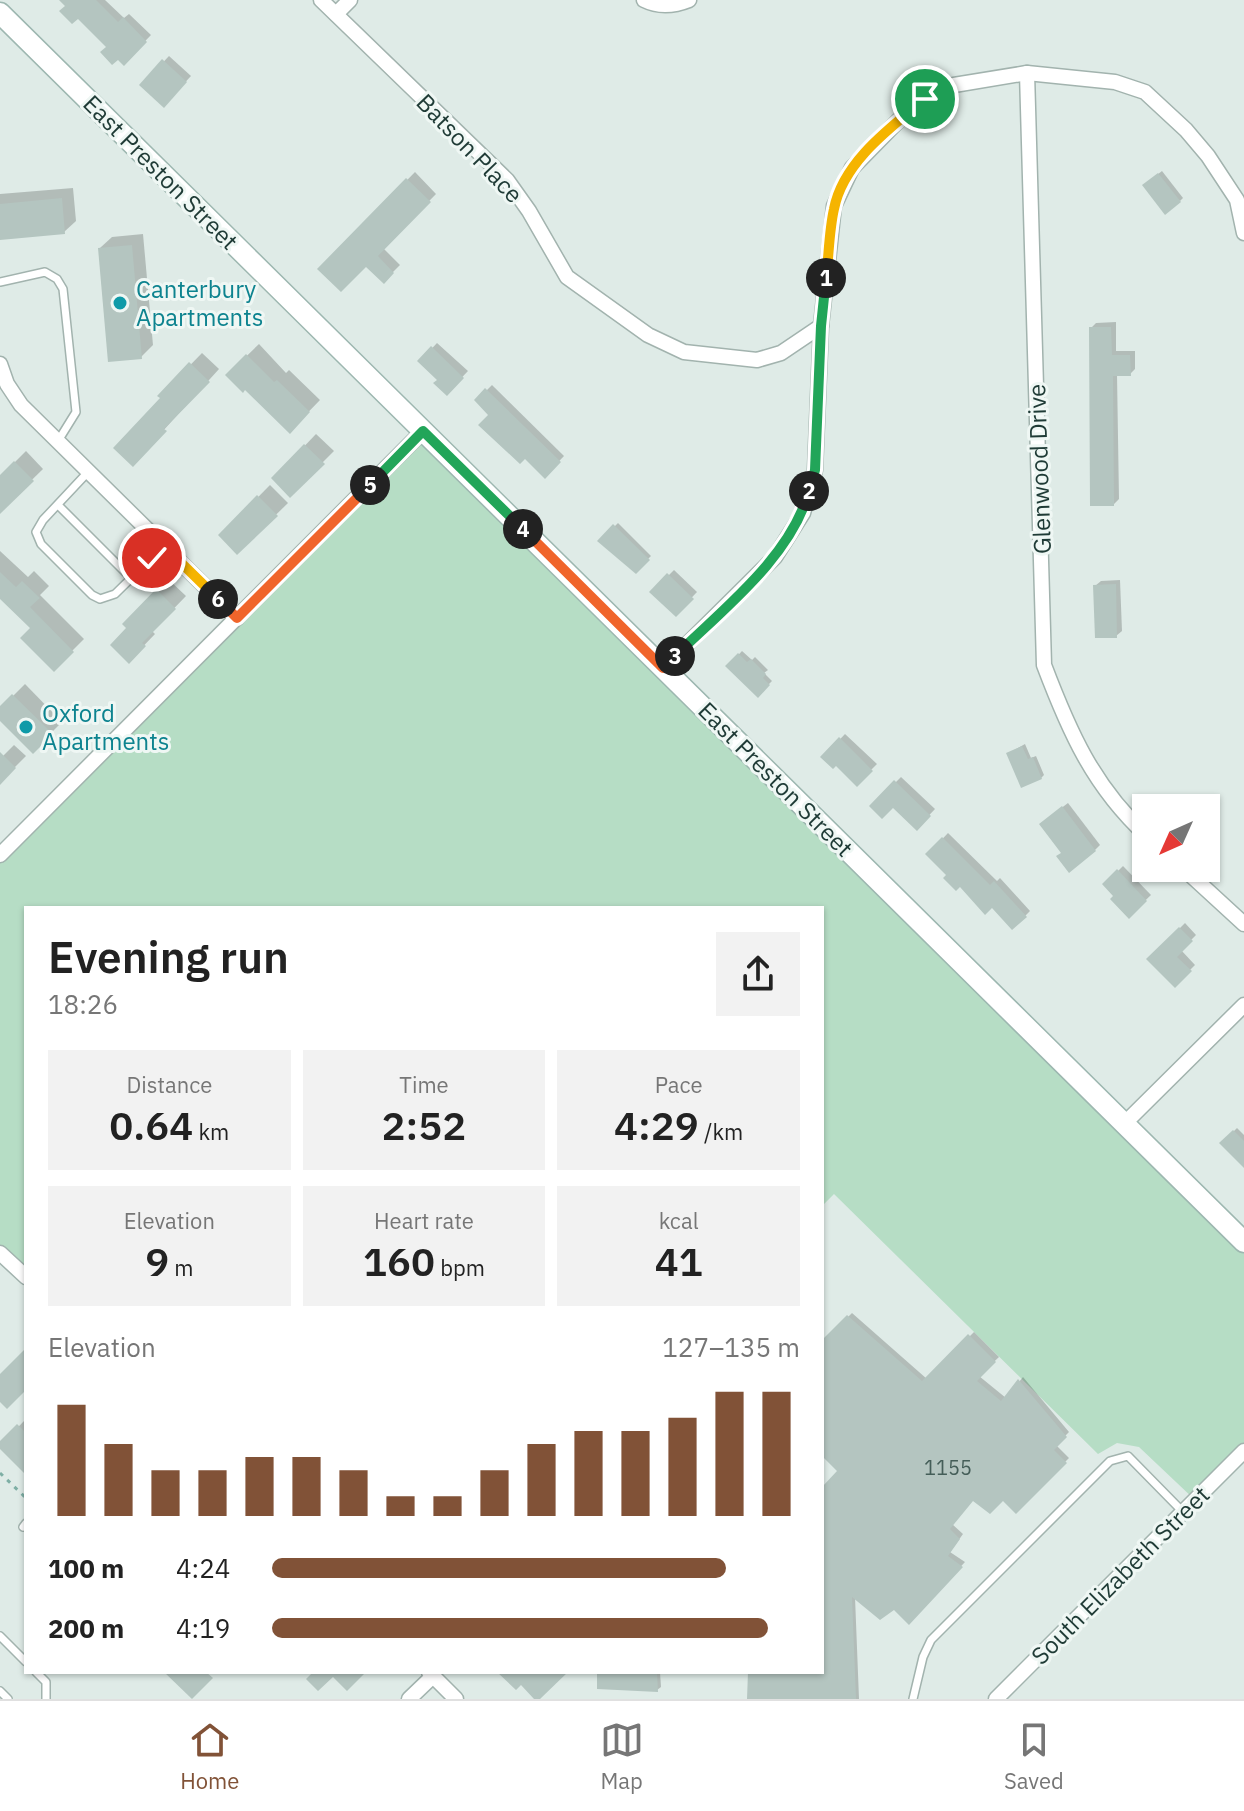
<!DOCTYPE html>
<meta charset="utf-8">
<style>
:root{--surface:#fff;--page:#f2f2f2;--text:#222;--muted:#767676;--line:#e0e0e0;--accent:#815237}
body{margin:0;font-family:"IBM Plex Sans",sans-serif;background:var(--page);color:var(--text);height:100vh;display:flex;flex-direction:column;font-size:30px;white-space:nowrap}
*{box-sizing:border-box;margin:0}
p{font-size:26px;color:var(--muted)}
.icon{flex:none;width:44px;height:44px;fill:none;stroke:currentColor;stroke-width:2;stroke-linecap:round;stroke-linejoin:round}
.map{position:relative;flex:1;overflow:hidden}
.panel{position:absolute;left:24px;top:906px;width:800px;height:768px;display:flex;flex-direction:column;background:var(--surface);border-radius:0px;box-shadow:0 2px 6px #0004}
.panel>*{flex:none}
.needle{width:52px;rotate:225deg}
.tools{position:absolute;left:1132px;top:794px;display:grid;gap:16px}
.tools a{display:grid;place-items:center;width:88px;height:88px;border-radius:0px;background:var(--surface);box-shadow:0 2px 6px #0004;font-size:40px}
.pin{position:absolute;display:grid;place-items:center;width:68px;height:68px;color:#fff;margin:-34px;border:4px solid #fff;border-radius:50%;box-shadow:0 2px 8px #0007}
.km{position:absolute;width:40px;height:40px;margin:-20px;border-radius:50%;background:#222;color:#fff;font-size:22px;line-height:40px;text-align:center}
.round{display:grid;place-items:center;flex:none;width:84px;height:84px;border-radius:0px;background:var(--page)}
.head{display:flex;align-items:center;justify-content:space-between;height:136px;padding:0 24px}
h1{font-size:44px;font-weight:600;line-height:60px}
.stats{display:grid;grid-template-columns:repeat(3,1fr);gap:12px;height:136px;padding:8px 24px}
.stats div{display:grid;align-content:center;border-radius:0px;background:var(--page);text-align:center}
.stats b{font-size:40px;font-weight:600}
.stats small{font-size:22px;font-weight:400}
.stats p{font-size:22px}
.chart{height:224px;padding:16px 24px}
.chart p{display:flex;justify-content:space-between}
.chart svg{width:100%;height:144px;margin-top:8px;stroke:var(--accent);stroke-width:6}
ul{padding:0 24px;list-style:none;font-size:26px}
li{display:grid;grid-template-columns:128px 96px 1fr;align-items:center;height:60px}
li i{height:20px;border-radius:10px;background:var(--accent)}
.menu{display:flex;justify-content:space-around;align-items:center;height:112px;border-top:2px solid var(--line);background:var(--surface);font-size:22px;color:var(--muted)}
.menu a{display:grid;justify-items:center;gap:4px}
.menu .current{color:var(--accent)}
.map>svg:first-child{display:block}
.green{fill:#b6ddc5}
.shadow{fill:#0003}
.building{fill:#b4c5c0}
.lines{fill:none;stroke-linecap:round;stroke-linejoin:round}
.lane-casing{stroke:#a2b3ae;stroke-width:10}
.street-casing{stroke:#a2b3ae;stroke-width:17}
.secondary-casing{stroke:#9db7b0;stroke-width:23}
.path{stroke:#7eafa5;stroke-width:3;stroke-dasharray:4 6;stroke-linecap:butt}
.lane{stroke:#fff;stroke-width:7}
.street{stroke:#fff;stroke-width:14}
.secondary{stroke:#fff;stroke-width:20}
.split-1-casing{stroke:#fff;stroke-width:16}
.split-2-casing{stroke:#fff;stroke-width:16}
.split-3-casing{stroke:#fff;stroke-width:16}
.split-4-casing{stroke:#fff;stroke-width:16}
.split-5-casing{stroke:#fff;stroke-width:16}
.split-6-casing{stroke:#fff;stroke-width:16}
.split-7-casing{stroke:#fff;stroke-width:16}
.split-1{stroke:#f5b400;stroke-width:10}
.split-2{stroke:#22a559;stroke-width:10}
.split-3{stroke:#22a559;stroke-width:10}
.split-4{stroke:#f0652b;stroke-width:10}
.split-5{stroke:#22a559;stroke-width:10}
.split-6{stroke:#f0652b;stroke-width:10}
.split-7{stroke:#f5b400;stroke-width:10}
.culture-dot{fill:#0f9aa8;stroke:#eff7f4;stroke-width:3}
.labels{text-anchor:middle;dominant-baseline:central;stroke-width:6;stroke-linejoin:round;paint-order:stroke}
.number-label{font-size:20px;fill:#445e58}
.street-label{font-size:24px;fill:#1f3b36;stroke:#eff7f4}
.culture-label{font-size:24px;fill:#0d838f;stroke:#eff7f4;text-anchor:start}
</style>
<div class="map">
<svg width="1244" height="1699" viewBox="0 0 1244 1699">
<rect width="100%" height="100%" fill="#dfebe7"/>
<path class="green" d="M423 431 1244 1242V1451L1195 1500 1139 1447 1117 1443 1098 1454 834 1194 822 1206V908H26V1280L0 1254V855Z"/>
<g class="shadow">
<path d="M62 0H105L124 18 129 14 151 35 124 63Z"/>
<path d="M169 56 191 76 164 105 142 85Z"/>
<path d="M1162 171 1183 198 1180 201 1148 182Z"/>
<path d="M415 172 436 194 383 248 400 265 384 281 367 264 320 269Z"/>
<path d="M73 188 76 221 64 232 0 238V194Z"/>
<path d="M143 234 153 345 141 357 100 248 112 237Z"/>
<path d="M1116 322V351H1135V369L1130 374H1117L1119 499 1114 504 1091 328 1096 323Z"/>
<path d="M437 343 468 371 447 393 440 380 420 361Z"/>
<path d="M259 344 286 373 289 370 320 400 290 431 245 387 227 375Z"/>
<path d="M202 353 219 369 133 464 163 398 160 396Z"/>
<path d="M492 385 564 456 545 476 477 400Z"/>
<path d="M316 434 334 451 290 495 274 478Z"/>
<path d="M26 451 43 469 0 511V477Z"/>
<path d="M270 485 288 503 238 552 221 535Z"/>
<path d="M618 523 651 556 636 571 600 541Z"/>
<path d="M0 551 28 577 34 571 49 586 40 595 84 639 54 669 33 628 0 596Z"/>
<path d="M674 570 697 592 676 614 652 592Z"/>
<path d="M168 579 186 596 152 631 155 634 129 661V628L124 624Z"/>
<path d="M1120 580 1122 631 1116 636 1095 586 1101 581Z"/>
<path d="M742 651 752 660 755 657 768 670 764 673 772 681 758 695 728 666Z"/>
<path d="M25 684 62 722 33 751 0 718V709Z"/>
<path d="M845 734 877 764 857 784 836 763 823 757Z"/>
<path d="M1025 744 1031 758 1036 756 1044 775 1041 778 1009 753Z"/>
<path d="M14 745 26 756 0 782V759Z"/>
<path d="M901 777 935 809 917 828 893 805 872 806Z"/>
<path d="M1068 803 1100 845 1095 850 1063 852 1047 819Z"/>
<path d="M948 833 997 881 1000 878 1030 911 1013 928 992 905 960 884 928 854Z"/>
<path d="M1123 866 1151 895 1129 916 1105 884Z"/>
<path d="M1185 923 1196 935 1181 950 1195 965 1175 985 1149 959Z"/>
<path d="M1237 1128 1244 1135V1166L1222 1143Z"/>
<path d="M852 1313 927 1379 974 1332 999 1357 979 1376 1006 1398 1023 1377 1069 1432 1056 1445 1069 1458 1016 1511 1003 1498 973 1499 952 1524 963 1534 950 1552 965 1562 909 1622 894 1607 855 1597 859 1699H749L750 1672H822V1490L839 1471 822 1454V1343Z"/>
<path d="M24 1421 26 1423V1472L0 1446Z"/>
<path d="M599 1672H660L661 1687 657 1690Z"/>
</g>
<g class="building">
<path d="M59 0H96L118 22 123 17 147 42 124 66 118 60 112 65 100 52 106 47 78 19 72 24 59 11 65 6Z"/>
<path d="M162 59 187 82 164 108 139 85Z"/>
<path d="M1158 173 1181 202 1165 215 1142 185Z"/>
<path d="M406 178 431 202 378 256 394 273 384 284 366 267 341 292 317 269Z"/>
<path d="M62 198 65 234 0 240V204Z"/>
<path d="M132 245 142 359 108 362 98 248Z"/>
<path d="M1089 327H1111L1112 355H1130L1131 376H1113L1114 506H1090Z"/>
<path d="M431 346 464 378 447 396 433 383 437 380 417 361Z"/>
<path d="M246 354 274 382 277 380 310 412 290 434 245 390 243 393 225 375Z"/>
<path d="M189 362 210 382 164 429 167 431 133 467 113 448 160 398 157 396Z"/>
<path d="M485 388 561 462 545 479 525 459 520 464 478 425 488 415 474 400Z"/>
<path d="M304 444 325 464 290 498 271 478Z"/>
<path d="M14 461 34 481 0 514V475Z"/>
<path d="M257 495 278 516 237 555 218 535Z"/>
<path d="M613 524 650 560 636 574 597 541Z"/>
<path d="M0 572 16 587 22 581 40 598 30 607 74 652 54 672 20 638 30 628 0 599Z"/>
<path d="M667 573 694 599 676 617 649 592Z"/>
<path d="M1116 584 1117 638H1095L1093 585Z"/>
<path d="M156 589 176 609 142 643 146 646 129 664 110 645 126 628 122 624Z"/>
<path d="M738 653 747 662 751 659 766 674 763 678 770 685 758 698 725 666Z"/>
<path d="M12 694 53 734 33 754 0 721V706Z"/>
<path d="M839 737 873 771 857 787 836 766 833 769 820 757Z"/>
<path d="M1022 746 1028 759 1033 757 1042 779 1021 788 1006 753Z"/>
<path d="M0 752 16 768 0 785Z"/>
<path d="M894 780 931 816 917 831 893 808 882 819 869 806Z"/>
<path d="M1062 806 1096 851 1069 873 1056 856 1061 853 1039 824Z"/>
<path d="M942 837 990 885 994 881 1027 917 1012 930 992 908 985 915 960 887 956 891 943 878 946 875 925 854Z"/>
<path d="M1117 869 1147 901 1129 919 1110 899 1113 896 1102 884Z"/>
<path d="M1179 927 1193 941 1177 957 1192 971 1175 988 1146 959Z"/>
<path d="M1233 1130 1244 1141V1168L1219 1143Z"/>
<path d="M847 1315 922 1381 968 1334 996 1362 977 1381 1001 1401 1018 1379 1067 1437 1054 1450 1067 1463 1016 1514 1003 1501 990 1514 973 1501 950 1529 960 1539 948 1556 963 1567 909 1625 894 1610 880 1620 852 1597 856 1699H747L748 1672H822V1487L837 1471 822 1456V1340Z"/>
<path d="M26 1348V1390L7 1409 0 1402V1374Z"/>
<path d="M17 1424 26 1433V1475L0 1449V1441Z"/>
<path d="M164 1672H206L213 1678 192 1699Z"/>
<path d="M313 1672H366L347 1691 333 1677 318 1691 306 1679Z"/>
<path d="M497 1672H568L540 1699H534L521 1685 516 1690Z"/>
<path d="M597 1672H657L658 1692 597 1689Z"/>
</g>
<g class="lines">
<g class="lane-casing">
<g id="lane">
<path d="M0 282 45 272 57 279 63 289 76 412 58 441"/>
<path d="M89 471 43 520 36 532 41 544 92 595 100 599 115 594 164 546"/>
<path d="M58 505 131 578"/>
<path d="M23 1527 26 1523"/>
<path d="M0 1636 26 1662"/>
<path d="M36 1672 46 1682V1699"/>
<path d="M0 1691 8 1699"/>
<path d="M913 1699 923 1657 931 1640 1110 1461 1128 1456 1183 1512"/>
</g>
</g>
<g class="street-casing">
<g id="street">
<path d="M321 0 507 180 529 211 567 277 648 335 684 352 757 360 781 353 821 326"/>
<path d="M644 0C658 7 674 6 689 0"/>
<path d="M336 14 350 0"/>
<path d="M1027 73 1044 665C1069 731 1093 786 1146 835"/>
<path d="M0 364 7 384 21 405 237 618"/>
<path d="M663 668 775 557 803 513 815 470 821 326 834 206 852 168 899 120 925 99 954 85 1027 73 1115 82 1145 92 1186 130 1208 156 1237 200 1244 233"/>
<path d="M0 855 423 431"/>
<path d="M1183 868 1244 924"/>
<path d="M1124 1124 1244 1005"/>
<path d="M0 1253 26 1277"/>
<path d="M429 1672 456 1699"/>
<path d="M409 1699 433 1676"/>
<path d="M996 1699 1244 1451"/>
</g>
</g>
<g class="secondary-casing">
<path id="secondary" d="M0 13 1244 1242"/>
</g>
<path class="path" d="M0 1473 26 1498"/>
<use href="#lane" class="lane"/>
<use href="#street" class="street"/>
<use href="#secondary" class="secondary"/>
</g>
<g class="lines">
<g class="split-1-casing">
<path id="split-1" d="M826 278C829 255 829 231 834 209 843 162 890 128 925 99"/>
</g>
<g class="split-2-casing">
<path id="split-2" d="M809 491 815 470 821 326 826 278"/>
</g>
<g class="split-3-casing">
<path id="split-3" d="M675 656C723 609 791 557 809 491"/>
</g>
<g class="split-4-casing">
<path id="split-4" d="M523 529 663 668 675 656"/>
</g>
<g class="split-5-casing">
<path id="split-5" d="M370 485 423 431 523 529"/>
</g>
<g class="split-6-casing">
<path id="split-6" d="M218 599 237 618 370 485"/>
</g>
<g class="split-7-casing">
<path id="split-7" d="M152 558 164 546 218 599"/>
</g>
<use href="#split-1" class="split-1"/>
<use href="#split-2" class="split-2"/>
<use href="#split-3" class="split-3"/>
<use href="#split-4" class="split-4"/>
<use href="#split-5" class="split-5"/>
<use href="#split-6" class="split-6"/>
<use href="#split-7" class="split-7"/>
</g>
<g class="culture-dot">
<circle cx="120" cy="303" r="8"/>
<circle cx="26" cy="727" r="8"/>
</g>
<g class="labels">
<g class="number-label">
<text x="948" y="1467">1155</text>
</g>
<g class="street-label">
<text transform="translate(470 148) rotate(46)">Batson Place</text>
<text transform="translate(161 172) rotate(45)">East Preston Street</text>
<text transform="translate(1039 469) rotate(-92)">Glenwood Drive</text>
<text transform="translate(776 779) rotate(45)">East Preston Street</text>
<text transform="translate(1120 1575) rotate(-45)">South Elizabeth Street</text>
</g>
<g class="culture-label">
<text x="136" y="289">Canterbury<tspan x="136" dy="28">Apartments</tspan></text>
<text x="42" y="713">Oxford<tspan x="42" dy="28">Apartments</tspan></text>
</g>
</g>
</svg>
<div class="tools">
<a><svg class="needle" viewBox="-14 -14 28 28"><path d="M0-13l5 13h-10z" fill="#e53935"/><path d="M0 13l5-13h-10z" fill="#767676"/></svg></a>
</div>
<div class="pin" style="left:925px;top:99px;background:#1e9e55"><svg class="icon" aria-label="arrive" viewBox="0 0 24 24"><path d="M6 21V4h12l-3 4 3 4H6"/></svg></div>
<div class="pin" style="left:152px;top:558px;background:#d93025"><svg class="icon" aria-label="check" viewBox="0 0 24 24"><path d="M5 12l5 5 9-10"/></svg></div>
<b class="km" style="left:826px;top:278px">1</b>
<b class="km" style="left:809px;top:491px">2</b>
<b class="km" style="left:675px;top:656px">3</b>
<b class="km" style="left:523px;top:529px">4</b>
<b class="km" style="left:370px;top:485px">5</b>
<b class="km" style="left:218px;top:599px">6</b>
<section class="panel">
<div class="head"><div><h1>Evening run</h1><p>18:26</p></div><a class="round"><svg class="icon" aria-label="share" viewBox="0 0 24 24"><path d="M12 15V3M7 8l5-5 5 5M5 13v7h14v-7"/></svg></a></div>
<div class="stats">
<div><p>Distance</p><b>0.64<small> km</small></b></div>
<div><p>Time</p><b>2:52</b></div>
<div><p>Pace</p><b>4:29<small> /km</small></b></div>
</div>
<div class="stats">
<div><p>Elevation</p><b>9<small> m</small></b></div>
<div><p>Heart rate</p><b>160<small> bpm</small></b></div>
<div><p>kcal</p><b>41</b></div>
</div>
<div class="chart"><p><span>Elevation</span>127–135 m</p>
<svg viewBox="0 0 160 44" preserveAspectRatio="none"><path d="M5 44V10M15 44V22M25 44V30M35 44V30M45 44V26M55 44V26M65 44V30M75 44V38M85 44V38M95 44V30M105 44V22M115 44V18M125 44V18M135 44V14M145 44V6M155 44V6"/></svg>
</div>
<ul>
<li><b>100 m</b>4:24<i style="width:86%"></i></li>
<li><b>200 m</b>4:19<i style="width:94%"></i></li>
</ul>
</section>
</div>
<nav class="menu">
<a class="current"><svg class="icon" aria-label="home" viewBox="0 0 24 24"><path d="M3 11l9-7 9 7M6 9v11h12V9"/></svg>Home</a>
<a><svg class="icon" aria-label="map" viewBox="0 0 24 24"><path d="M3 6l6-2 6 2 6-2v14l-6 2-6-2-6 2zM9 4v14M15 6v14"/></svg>Map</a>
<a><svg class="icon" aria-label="saved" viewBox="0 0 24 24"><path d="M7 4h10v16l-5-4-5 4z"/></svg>Saved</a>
</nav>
